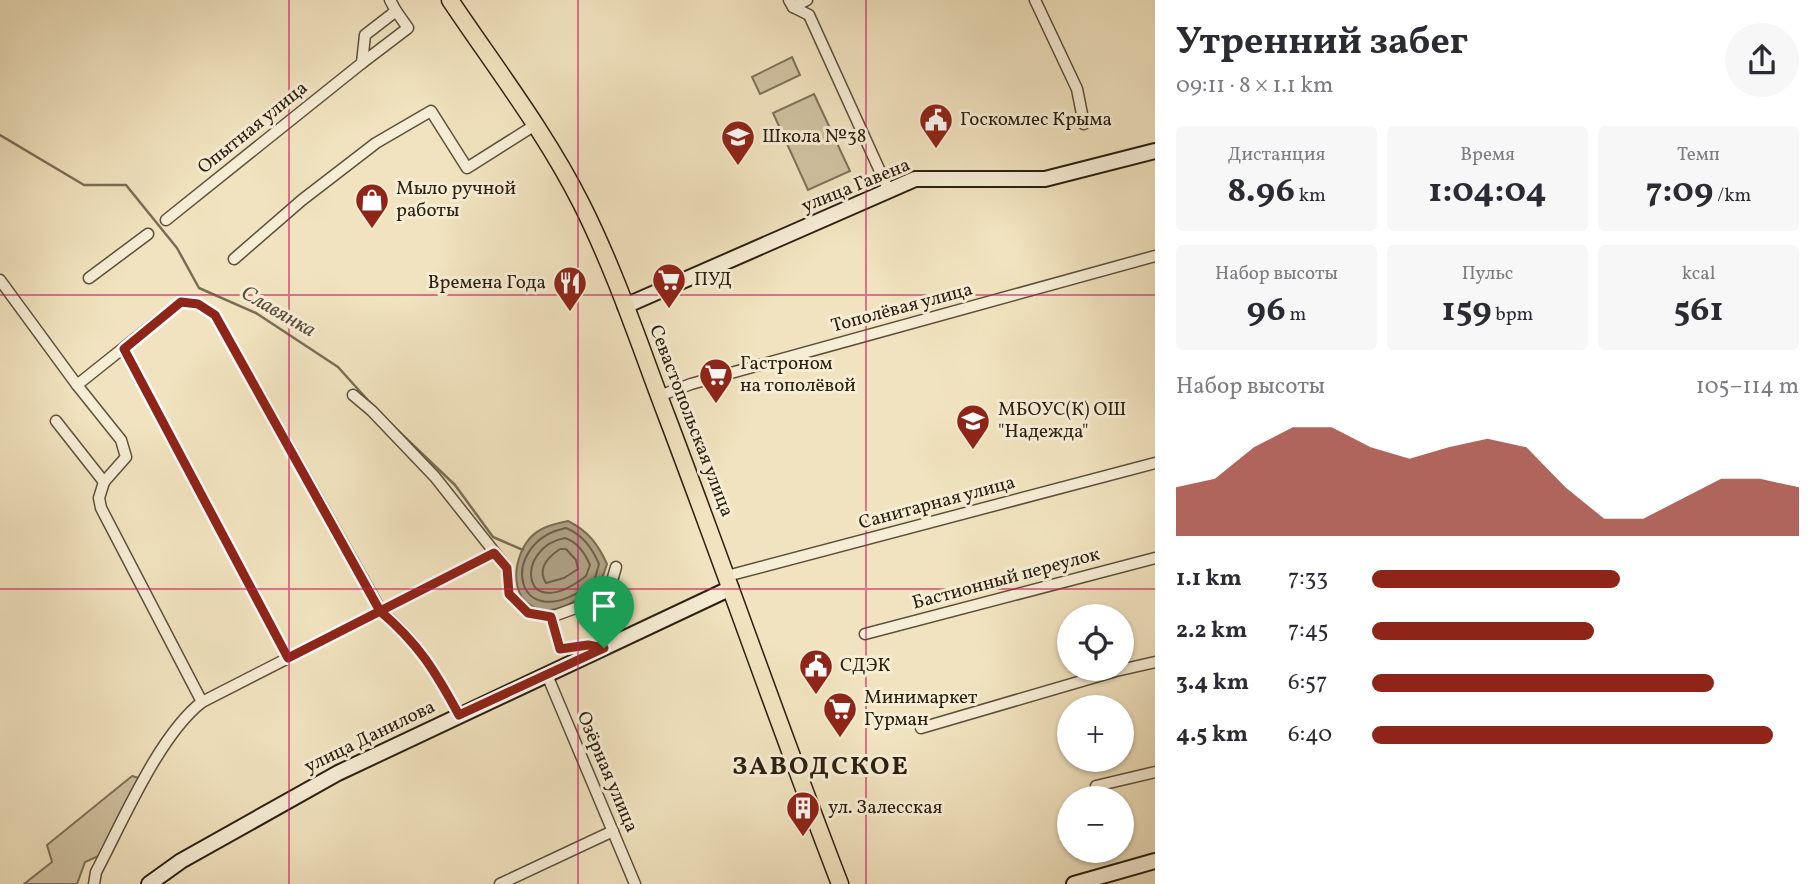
<!DOCTYPE html>
<html lang="ru">
<meta charset="utf-8">
<style>
:root{--surface:#fff;--page:#f7f7f7;--text:#2b2b33;--muted:#7c7c81;--accent:#8f2418}
body{margin:0;font-family:Vollkorn,serif;background:var(--page);color:var(--text);height:100vh;display:flex;flex-direction:column;font-size:26px;white-space:nowrap}
*{box-sizing:border-box;margin:0}
p{font-size:23px;color:var(--muted)}
.icon{flex:none;width:38px;height:38px;fill:none;stroke:currentColor;stroke-width:2;stroke-linecap:round;stroke-linejoin:round}
.map{position:relative;flex:1;overflow:hidden}
.side{display:flex;flex-direction:column;background:var(--surface);width:665px}
.side>*{flex:none}
.buttons{position:absolute;left:1057px;top:604px;display:grid;gap:14px}
.buttons a{display:grid;place-items:center;width:77px;height:77px;border-radius:50%;background:var(--surface);box-shadow:0 2px 5px #0004;font-size:35px}
.pin{position:absolute;display:grid;place-items:center;width:60px;height:60px;color:#fff;margin:-72px -30px;border-radius:50% 50% 50% 0;rotate:-45deg;box-shadow:0 0 7px #0007}
.pin .icon{rotate:45deg}
.round{display:grid;place-items:center;flex:none;width:74px;height:74px;border-radius:37px;background:var(--page)}
.overview{display:flex;align-items:center;justify-content:space-between;height:119px;padding:0 21px}
h1{font-size:38px;font-weight:700;line-height:52px}
.stats{display:grid;grid-template-columns:repeat(3,1fr);gap:10px;height:119px;padding:7px 21px}
.stats div{display:grid;align-content:center;border-radius:7px;background:var(--page);text-align:center}
.stats b{font-size:35px;font-weight:700}
.stats small{font-size:19px;font-weight:400}
.stats p{font-size:19px}
.chart{height:196px;padding:14px 21px}
.chart p{display:flex;justify-content:space-between}
.chart svg{width:100%;height:126px;margin-top:7px;fill:var(--accent);opacity:.7}
ul{padding:0 21px;list-style:none;font-size:23px}
li{display:grid;grid-template-columns:112px 84px 1fr;align-items:center;height:52px}
li i{height:18px;border-radius:9px;background:var(--accent)}
main{display:flex;flex:1;min-height:0}
.map>svg:first-child{display:block}
.green{fill:#d0c2a1;stroke:#7e7159;stroke-width:2}
.water{fill:#aea184;stroke:#7a6d56;stroke-width:2}
.lines{fill:none;stroke-linecap:round;stroke-linejoin:round}
.shore{stroke:#6d604a;stroke-width:2}
.stream{stroke:#7a6d56;stroke-width:2.5}
.street-casing{stroke:#5d513c;stroke-width:13}
.secondary-casing{stroke:#2c2011;stroke-width:18}
.primary-casing{stroke:#2c2011;stroke-width:19}
.street{stroke:#f6edd5;stroke-width:10}
.secondary{stroke:#f6edd5;stroke-width:14}
.primary{stroke:#f1e3bf;stroke-width:16}
.route-casing{stroke:#fff;stroke-width:14}
.route{stroke:#8f2418;stroke-width:9}
.grid{fill:none;stroke:#c2185b;stroke-width:2;stroke-opacity:0.55}
.labels{text-anchor:middle;dominant-baseline:central;stroke-width:6;stroke-linejoin:round;paint-order:stroke}
.poi-label{font-size:19px;fill:#2c2011;stroke:#f6edd5;text-anchor:start}
.street-label{font-size:19px;fill:#2c2011;stroke:#f6edd5}
.water-label{font-size:21px;font-style:italic;fill:#5a4d39;stroke:#f6edd5}
.district-label{font-size:26px;font-weight:bold;letter-spacing:2px;fill:#2c2011;stroke:#f6edd5}
</style>
<main>
<div class="map">
<svg width="1155" height="884" viewBox="0 0 1155 884">
<rect width="100%" height="100%" fill="#f1e3bf"/>
<filter id="stains"><feTurbulence type="fractalNoise" baseFrequency=".00286" numOctaves="4"/><feColorMatrix values="0 0 0 0 .2 0 0 0 0 .09 0 0 0 0 .02 0 0 0 .5 -.17"/></filter>
<radialGradient id="worn" r=".72"><stop offset=".6" stop-color="#630" stop-opacity="0"/><stop offset="1" stop-color="#630" stop-opacity=".3"/></radialGradient>
<g class="green">
<path d="M792 57 800 75 760 94 752 77Z"/>
<path d="M814 94 850 171 808 190 773 113Z"/>
<path d="M132 776 139 778 134 794 103 854 85 862 77 884H24L52 862 47 845Z"/>
</g>
<path class="water" d="M568 521C588 531 598 544 607 564L599 588C586 595 560 612 545 610 508 606 511 560 530 538 540 527 554 524 568 521Z"/>
<g class="lines">
<g class="shore">
<path d="M566 528C583 535 592 548 599 564L594 582C513 644 496 542 566 528Z"/>
<path d="M565 538C577 542 585 553 590 565L586 576C520 627 514 547 565 538Z"/>
<path d="M560 549H566L576 560 578 569 564 578 546 583C537 569 548 557 560 549Z"/>
</g>
<g class="stream">
<path d="M0 135 84 185H126L177 248 199 288 256 313 338 367 374 407"/>
<path d="M391 424 455 485 493 537 523 550"/>
</g>
<g class="street-casing">
<g id="street">
<path d="M789 0 793 7 809 15 889 191"/>
<path d="M1035 0 1077 89 1084 124"/>
<path d="M793 7 807 0"/>
<path d="M362 63 408 28 396 11"/>
<path d="M166 220 362 63 365 35 396 11 390 0"/>
<path d="M234 259 302 200 376 143 431 111 467 168 535 125"/>
<path d="M89 278 148 234"/>
<path d="M0 280 77 385 121 440 126 457 104 482 56 421"/>
<path d="M124 349 288 658"/>
<path d="M77 385 181 302 198 304 215 315 381 611C419 644 435 671 459 715"/>
<path d="M353 395 372 411 435 477 507 568 509 594 528 613 551 617"/>
<path d="M659 396 691 384 1155 256"/>
<path d="M104 482 99 498 101 508 202 702"/>
<path d="M727 576 1155 463"/>
<path d="M865 634 1155 558"/>
<path d="M603 648 588 645 560 649 551 617 603 598 610 588 616 567"/>
<path d="M547 675 635 884"/>
<path d="M921 728 1116 671 1155 662"/>
<path d="M1096 786 1155 772"/>
<path d="M94 884 96 872C122 823 159 735 202 702L494 553"/>
<path d="M500 884 613 831"/>
</g>
</g>
<g class="secondary-casing">
<g id="secondary">
<path d="M625 306 915 179H1045L1155 151"/>
<path d="M149 884 181 861 338 773 731 588"/>
<path d="M1074 884 1155 861"/>
</g>
</g>
<g class="primary-casing">
<path id="primary" d="M450 0C495 67 546 133 582 205 616 273 640 346 667 417 726 572 780 729 840 884"/>
</g>
<use href="#street" class="street"/>
<use href="#secondary" class="secondary"/>
<use href="#primary" class="primary"/>
</g>
<g class="lines">
<g class="route-casing">
<path id="route" d="M604 648 459 715C435 671 419 644 380 611L215 315 198 304 181 302 124 349 288 658 494 553 507 568 509 594 528 613 551 617 560 649 588 645 604 648"/>
</g>
<use href="#route" class="route"/>
</g>
<path class="grid" d="M289 0V884M578 0V884M866 0V884M0 295H1155M0 589H1155"/>
<defs>
<g id="civic-pin" transform="scale(1.75)"><path d="M0 17L-7.5 6A9.5 9.5 0 1 1 7.5 6Z" fill="#8f2418" stroke="#f6edd5"/><path d="M-.6-6.5H3V-4.5H.6V-3L4-1V1h2V6H-6V1h2V-1L-.6-3ZM-1.2 2.5V6h2.4V2.5Z" fill="#fff"/></g>
<g id="school-pin" transform="scale(1.75)"><path d="M0 17L-7.5 6A9.5 9.5 0 1 1 7.5 6Z" fill="#8f2418" stroke="#f6edd5"/><path d="M0-5L7-2L0 1L-7-2ZM-4 1L0 2.5L4 1V4Q0 6-4 4Z" fill="#fff"/></g>
<g id="shop-pin" transform="scale(1.75)"><path d="M0 17L-7.5 6A9.5 9.5 0 1 1 7.5 6Z" fill="#8f2418" stroke="#f6edd5"/><path d="M-5-2.5h2.3a2.7 3.5 0 0 1 5.4 0H5L5.5 6h-11ZM-1.5-2.5h3a1.5 2.3 0 0 0-3 0Z" fill="#fff"/></g>
<g id="supermarket-pin" transform="scale(1.75)"><path d="M0 17L-7.5 6A9.5 9.5 0 1 1 7.5 6Z" fill="#8f2418" stroke="#f6edd5"/><path d="M-6-5.5h2.5l.6 2H6L4.5 2H-2.5L-4.4-4H-6ZM-1.5 3.2a1.3 1.3 0 1 0 .1 0ZM3 3.2a1.3 1.3 0 1 0 .1 0Z" fill="#fff"/></g>
<g id="restaurant-pin" transform="scale(1.75)"><path d="M0 17L-7.5 6A9.5 9.5 0 1 1 7.5 6Z" fill="#8f2418" stroke="#f6edd5"/><path d="M-5-6h1v4h1v-4h1v4h1v-4h1v5L-1.5 .5V6h-2V.5L-5-1ZM5-6V6H3V1.5H1.5Q1.5-4 5-6Z" fill="#fff"/></g>
<g id="building-pin" transform="scale(1.75)"><path d="M0 17L-7.5 6A9.5 9.5 0 1 1 7.5 6Z" fill="#8f2418" stroke="#f6edd5"/><path d="M-4-6H4V6H1V3H-1V6H-4ZM-2.5-4.3h1.7v1.8h-1.7ZM.8-4.3h1.7v1.8H.8ZM-2.5-1h1.7V.8h-1.7ZM.8-1h1.7V.8H.8Z" fill="#fff"/></g>
</defs>
<g fill-rule="evenodd">
<use href="#civic-pin" x="936" y="120"/>
<use href="#school-pin" x="738" y="137"/>
<use href="#shop-pin" x="372" y="200"/>
<use href="#supermarket-pin" x="669" y="280"/>
<use href="#restaurant-pin" x="570" y="283"/>
<use href="#supermarket-pin" x="716" y="375"/>
<use href="#school-pin" x="973" y="421"/>
<use href="#civic-pin" x="816" y="666"/>
<use href="#supermarket-pin" x="840" y="709"/>
<use href="#building-pin" x="803" y="808"/>
</g>
<g class="labels">
<g class="poi-label">
<text x="960" y="120">Госкомлес Крыма</text>
<text x="762" y="137">Школа №38</text>
<text x="396" y="189">Мыло ручной<tspan x="396" dy="22">работы</tspan></text>
<text x="694" y="280">ПУД</text>
<text x="546" y="283" text-anchor="end">Времена Года</text>
<text x="740" y="364">Гастроном<tspan x="740" dy="22">на тополёвой</tspan></text>
<text x="998" y="410">МБОУС(К) ОШ<tspan x="998" dy="22">"Надежда"</tspan></text>
<text x="840" y="666">СДЭК</text>
<text x="864" y="698">Минимаркет<tspan x="864" dy="22">Гурман</tspan></text>
<text x="828" y="808">ул. Залесская</text>
</g>
<g class="street-label">
<text transform="translate(253 128) rotate(-39)">Опытная улица</text>
<text transform="translate(856 186) rotate(-22)">улица Гавена</text>
<text transform="translate(902 308) rotate(-15)">Тополёвая улица</text>
<text transform="translate(691 421) rotate(69)">Севастопольская улица</text>
<text transform="translate(937 503) rotate(-15)">Санитарная улица</text>
<text transform="translate(1006 579) rotate(-15)">Бастионный переулок</text>
<text transform="translate(370 737) rotate(-26)">улица Данилова</text>
<text transform="translate(607 772) rotate(67)">Озёрная улица</text>
</g>
<g class="water-label">
<text transform="translate(278 312) rotate(30)">Славянка</text>
</g>
<g class="district-label">
<text x="821" y="767">ЗАВОДСКОЕ</text>
</g>
</g>
<rect width="100%" height="100%" filter="url(#stains)"/>
<rect width="100%" height="100%" fill="url(#worn)"/>
</svg>
<div class="buttons">
<a><svg class="icon" aria-label="locate" viewBox="0 0 24 24"><circle cx="12" cy="12" r="6"/><path d="M12 2v4M12 18v4M2 12h4M18 12h4"/></svg></a>
<a>+</a>
<a>−</a>
</div>
<div class="pin" style="left:604px;top:648px;background:#1e9e55"><svg class="icon" aria-label="arrive" viewBox="0 0 24 24"><path d="M6 21V4h12l-3 4 3 4H6"/></svg></div>
</div>
<section class="side">
<div class="overview"><div><h1>Утренний забег</h1><p>09:11 · 8 × 1.1 km</p></div><a class="round"><svg class="icon" aria-label="share" viewBox="0 0 24 24"><path d="M12 15V3M7 8l5-5 5 5M5 13v7h14v-7"/></svg></a></div>
<div class="stats">
<div><p>Дистанция</p><b>8.96<small> km</small></b></div>
<div><p>Время</p><b>1:04:04</b></div>
<div><p>Темп</p><b>7:09<small> /km</small></b></div>
</div>
<div class="stats">
<div><p>Набор высоты</p><b>96<small> m</small></b></div>
<div><p>Пульс</p><b>159<small> bpm</small></b></div>
<div><p>kcal</p><b>561</b></div>
</div>
<div class="chart"><p><span>Набор высоты</span>105–114 m</p>
<svg viewBox="0 0 160 44" preserveAspectRatio="none"><path d="M0 44V27L10 24L20 13L30 6L40 6L50 13L60 17L70 13L80 10L90 13L100 27L110 38L120 38L130 31L140 24L150 24L160 27V44z"/></svg>
</div>
<ul>
<li><b>1.1 km</b>7:33<i style="width:58%"></i></li>
<li><b>2.2 km</b>7:45<i style="width:52%"></i></li>
<li><b>3.4 km</b>6:57<i style="width:80%"></i></li>
<li><b>4.5 km</b>6:40<i style="width:94%"></i></li>
</ul>
</section>
</main>
